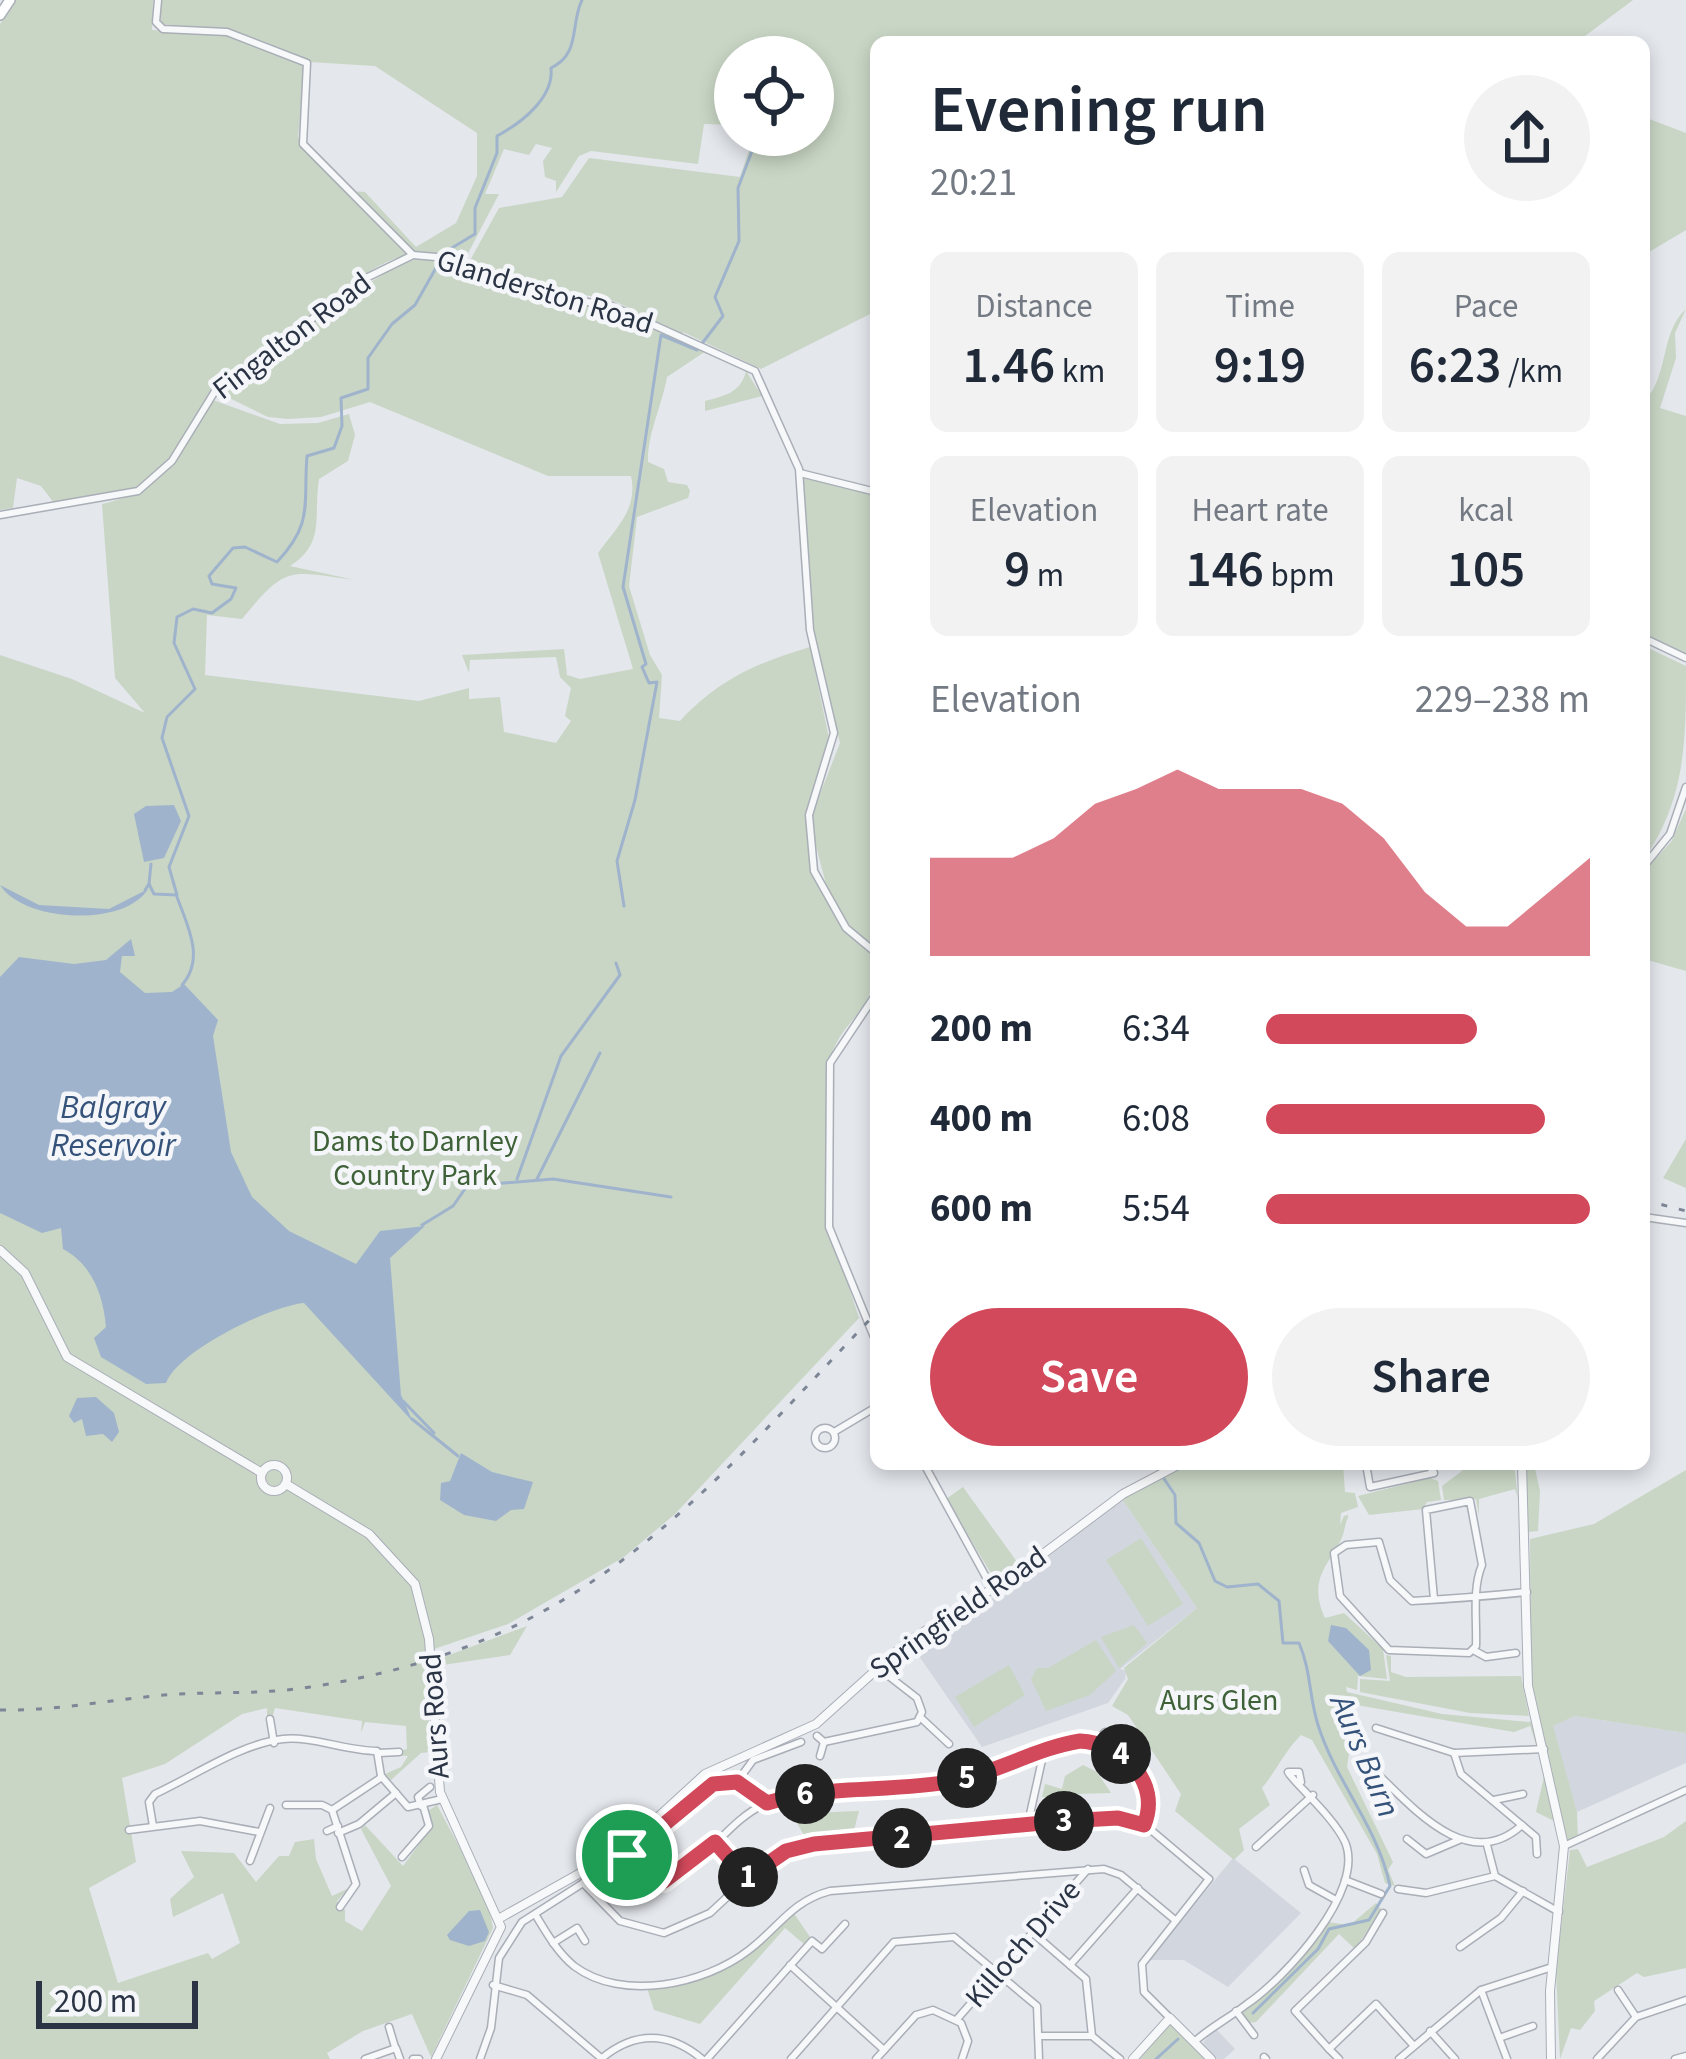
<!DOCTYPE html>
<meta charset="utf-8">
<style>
:root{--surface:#fff;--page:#f2f2f3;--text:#1f2937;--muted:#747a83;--accent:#d1495b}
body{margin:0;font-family:"Source Sans 3",sans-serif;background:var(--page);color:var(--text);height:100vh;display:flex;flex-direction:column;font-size:45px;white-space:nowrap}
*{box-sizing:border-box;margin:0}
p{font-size:39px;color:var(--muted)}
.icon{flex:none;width:66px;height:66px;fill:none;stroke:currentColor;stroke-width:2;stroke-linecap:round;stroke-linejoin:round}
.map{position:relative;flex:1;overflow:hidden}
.details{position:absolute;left:870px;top:36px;width:780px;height:1434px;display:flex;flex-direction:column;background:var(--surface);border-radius:18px;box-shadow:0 6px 18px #0003}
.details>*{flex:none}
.controls{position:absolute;left:714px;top:36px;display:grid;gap:24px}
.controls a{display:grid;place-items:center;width:120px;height:120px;border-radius:50%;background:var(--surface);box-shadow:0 6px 18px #0003;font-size:60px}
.scale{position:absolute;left:36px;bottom:30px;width:162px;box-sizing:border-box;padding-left:12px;border:6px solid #2b3445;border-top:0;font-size:33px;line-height:42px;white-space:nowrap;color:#2b3445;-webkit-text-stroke:9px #f4f6f9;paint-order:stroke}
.pin{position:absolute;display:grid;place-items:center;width:102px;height:102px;color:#fff;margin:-51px;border:6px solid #fff;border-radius:50%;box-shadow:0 3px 12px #0007}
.km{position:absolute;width:60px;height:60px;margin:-30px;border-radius:50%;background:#222;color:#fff;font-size:33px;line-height:60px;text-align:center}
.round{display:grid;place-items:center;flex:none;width:126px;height:126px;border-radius:63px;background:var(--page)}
.summary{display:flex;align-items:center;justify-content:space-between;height:204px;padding:0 60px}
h1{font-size:66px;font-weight:600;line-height:90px}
.figures{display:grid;grid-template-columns:repeat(3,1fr);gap:18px;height:204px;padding:12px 60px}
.figures div{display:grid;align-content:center;border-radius:18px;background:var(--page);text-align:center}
.figures b{font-size:51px;font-weight:600}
.figures small{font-size:33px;font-weight:400}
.figures p{font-size:33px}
.chart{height:336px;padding:24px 60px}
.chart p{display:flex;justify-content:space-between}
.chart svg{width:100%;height:216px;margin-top:12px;fill:var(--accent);opacity:.7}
.action{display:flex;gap:24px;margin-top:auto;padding:24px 60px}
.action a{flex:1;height:138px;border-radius:72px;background:var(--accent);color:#fff;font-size:48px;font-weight:600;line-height:138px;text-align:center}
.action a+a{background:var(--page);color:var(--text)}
ul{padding:0 60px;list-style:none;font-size:39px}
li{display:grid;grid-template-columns:192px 144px 1fr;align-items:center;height:90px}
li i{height:30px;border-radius:15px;background:var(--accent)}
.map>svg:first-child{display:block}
.built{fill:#d2d6de}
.green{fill:#c9d6c5;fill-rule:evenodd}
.water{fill:#9fb4cc}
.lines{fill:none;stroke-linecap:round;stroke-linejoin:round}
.stream{stroke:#9fb4cc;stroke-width:3}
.minor-casing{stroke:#a9aeb7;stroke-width:9}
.tertiary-casing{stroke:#a9aeb7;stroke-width:10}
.secondary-casing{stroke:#a9aeb7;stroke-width:12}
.minor{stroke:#f7f8fa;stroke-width:6}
.tertiary{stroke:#f7f8fa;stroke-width:8}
.secondary{stroke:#fff;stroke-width:9}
.rail{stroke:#7d8696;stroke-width:3;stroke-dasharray:6 12;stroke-linecap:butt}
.route-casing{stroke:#fff;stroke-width:24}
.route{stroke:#d1495b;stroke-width:15}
.labels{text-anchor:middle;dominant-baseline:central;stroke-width:9;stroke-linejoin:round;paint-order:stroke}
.street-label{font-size:30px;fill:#2b3445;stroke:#f4f6f9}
.park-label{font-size:30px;fill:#3f6138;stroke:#f4f6f9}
.water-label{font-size:33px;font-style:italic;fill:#34527a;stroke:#f4f6f9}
</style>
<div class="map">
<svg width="1686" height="2059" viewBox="0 0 1686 2059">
<rect width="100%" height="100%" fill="#e4e7ec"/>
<g class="built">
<path d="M1122 1499 1197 1608 1120 1669 1126 1671 1125 1679 1108 1703 982 1747 912 1646 1003 1592Z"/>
<path d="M1575 1716 1686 1733V1763L1577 1812 1552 1726Z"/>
<path d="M1233 1858 1301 1913 1228 1987 1184 1960H1149Z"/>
<path d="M1215 2028 1235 2049 1224 2059H1216L1202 2044Z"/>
</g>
<g class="green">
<path d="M14 0H153L152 30 226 36 305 65 298 137 302 145 351 191 365 192 416 247 456 223 477 176V133L375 66 310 62 226 29 161 24V0H1633L1577 42H876V311L761 369 683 332 680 340 706 351 667 377C662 406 647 434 648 462L664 469 668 482 687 485 690 491 688 498 637 517 629 586 650 655 662 675 659 718 680 721C718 680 756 663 810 647L830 743 806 814 811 872 843 929 876 956C876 1020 839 1015 829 1065L828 1222 859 1318 675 1514 624 1557 508 1624 425 1652 430 1752 421 1753 390 1781 385 1774 401 1767 408 1756 384 1755 407 1749 406 1726 365 1722 361 1733 362 1721 275 1708 272 1718 267 1717V1708L242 1714 165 1764 122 1778 136 1862 89 1888 118 1983 208 1953 212 1959 240 1943 223 1893 173 1917 170 1899 194 1877 181 1851 234 1853 256 1882 279 1856H289L295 1842 314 1839 316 1859 332 1896 349 1888 337 1901 345 1910V1921L362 1931 391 1886 361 1829 365 1825 403 1866 432 1827 428 1811 437 1805 487 1899 493 1928 431 2057 412 2014 363 2031 327 2053 330 2059H0V655L72 679 145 713 115 678 102 504C164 491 182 450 210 399L280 424 318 423 349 414 355 435 348 461 319 479C313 517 326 543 290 566L355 580C287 571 287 565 242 619L207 615 205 675 419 701 469 688V699L500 697 504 732 556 743 571 721 565 716 571 688 560 677 556 657 470 660 469 673 462 655 564 649 567 675 580 679 633 669 598 553C617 527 638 509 631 476H548L370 402 321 417 288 419 268 417 217 392 229 374C192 404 183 463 140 486 116 499 81 499 54 503L41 486 17 478 13 508 0 510V24ZM735 57H813V135H754L740 177 589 158 562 197 499 208 468 264C485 272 503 284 521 288 555 297 627 287 643 325L609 309 513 295 435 258 404 261 295 330C340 294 403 226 463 263L499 194H485L504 149 529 155 536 144 552 148 543 161 545 177 556 181V192L579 156 591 151 698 164 704 124 735 125Z"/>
<path d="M1644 117 1686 133V230L1644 255Z"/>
<path d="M1686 309 1675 333 1676 358 1660 408 1686 416V656L1644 635V402C1670 374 1659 334 1686 309Z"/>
<path d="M746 371 762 396 705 411V401C724 396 741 393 746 371Z"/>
<path d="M803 477 876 496V948L851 928 827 888 815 842 813 812 840 743 814 631Z"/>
<path d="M1644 646 1686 666C1686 741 1686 798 1644 859Z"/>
<path d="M1686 809V971L1644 959V871L1671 842Z"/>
<path d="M1686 1139V1188L1663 1178Z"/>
<path d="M1187 1464H1343L1345 1492 1355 1493 1358 1507 1341 1513 1340 1525 1344 1516 1348 1515V1518C1345 1522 1345 1533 1340 1542 1327 1566 1308 1581 1325 1618L1344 1613 1383 1649 1387 1679 1358 1676 1357 1690 1346 1687 1347 1692 1442 1714 1529 1722 1538 1719 1531 1681 1530 1539 1594 1524 1686 1470V1733L1575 1716 1553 1726 1577 1812 1578 1840 1561 1842 1558 1823 1536 1812 1545 1772 1530 1726 1514 1732 1356 1705 1347 1767 1393 1862 1388 1870 1395 1886 1385 1883 1377 1854 1312 1740 1301 1735C1284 1752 1277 1770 1262 1788L1270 1805 1239 1829 1244 1850 1234 1860 1175 1811 1181 1794 1128 1715 1112 1706 1128 1679 1124 1668 1197 1608 1122 1499Z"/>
<path d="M1459 1464H1514L1518 1499 1515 1489 1479 1499V1516L1476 1499 1444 1500 1442 1486 1462 1471Z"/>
<path d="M1527 1464H1534L1540 1491 1538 1531 1527 1532Z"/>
<path d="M1430 1478 1438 1481 1441 1500 1427 1502 1423 1509 1369 1515 1358 1496Z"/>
<path d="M963 1487 1020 1566 995 1580 946 1499Z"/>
<path d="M1141 1538 1183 1604 1148 1626 1106 1560Z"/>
<path d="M1134 1625 1147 1643 1119 1668 1101 1637Z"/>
<path d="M527 1626 510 1655 436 1666V1660Z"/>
<path d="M1096 1640 1116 1671 1090 1695 1046 1711 1031 1679 1037 1668H1048Z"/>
<path d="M1386 1655 1391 1656V1672L1406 1677 1521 1676 1529 1716 1470 1713 1360 1692V1679L1390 1681Z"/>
<path d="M1009 1665 1025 1695 974 1727 955 1697Z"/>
<path d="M1083 1765 1097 1772 1111 1793 1075 1794 1077 1815H1065V1797H1042L1045 1784 1062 1789 1065 1776Z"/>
<path d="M859 1811 853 1834 807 1840 795 1820 808 1813Z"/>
<path d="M1686 1821V1968L1644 1977 1637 1973 1594 2001 1595 2011 1580 2030 1571 2028 1560 2059 1556 1971 1570 1850 1578 1849 1587 1867 1664 1837Z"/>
<path d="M1376 1903 1382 1910 1355 1949 1339 1934 1256 2022 1247 2023 1241 2013 1327 1922 1350 1925Z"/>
<path d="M793 1912 810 1937 804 1944 785 1928 700 2024 654 2010 647 1988C711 1989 750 1955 793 1912Z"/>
<path d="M1170 2023 1205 2059H1140Z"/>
</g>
<g class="water">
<path d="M174 805 181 821 164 858 144 862 134 814 146 806Z"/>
<path d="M0 885 39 905 109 909 148 889C124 928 23 922 0 885Z"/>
<path d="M131 939 135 956H122L120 972 145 993 172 992 184 984 218 1020 213 1036 231 1152 252 1197 289 1231 356 1264 380 1231 425 1226 390 1258 401 1395 413 1422 304 1303C270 1306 178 1351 166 1383L146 1384 101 1357 94 1338 106 1327C103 1293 91 1264 63 1249L61 1228 42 1233 0 1213V977L19 957 74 964 106 960Z"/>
<path d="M96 1397 114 1413 119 1432 112 1442 103 1434 86 1436 82 1419 74 1423 69 1416 77 1398Z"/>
<path d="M461 1453 492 1472 533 1482 524 1509 511 1510 496 1521 464 1515 440 1500 441 1483 450 1481Z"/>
<path d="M1331 1625 1346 1628 1369 1650 1371 1670 1360 1676 1328 1641Z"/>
<path d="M480 1910 489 1932 485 1941 469 1946 450 1940 447 1935 469 1911Z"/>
</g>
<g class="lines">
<g class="stream">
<path d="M149 884 151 864"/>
<path d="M145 890 149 884 154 894 177 895 169 867 189 816 162 738 167 717 195 689 174 643 177 617 193 609 212 613 231 599 236 588 212 584 209 576 233 548 245 547 277 562C314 523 303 504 307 456L334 448 342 426 341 398 368 389V358L392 324 415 305 445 252 475 234V208L497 153V136C523 122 554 97 551 68 581 54 570 24 582 0"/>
<path d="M177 897C188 927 205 959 182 985"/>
<path d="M624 906 617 861 635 800 657 682 649 683 642 667 646 664 623 587 661 335 697 350 723 316 715 297 739 241 738 188 758 135"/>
<path d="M517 1179 561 1056 620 975 616 963"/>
<path d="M537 1179 600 1053"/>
<path d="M422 1225 453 1206 467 1186 553 1179 671 1197"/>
<path d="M403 1401 434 1433"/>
<path d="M412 1419 458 1456"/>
<path d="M1154 1464 1175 1495 1176 1523 1199 1543 1215 1581 1227 1587 1258 1584 1279 1601 1283 1643H1299C1311 1670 1309 1697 1318 1725 1336 1782 1378 1827 1390 1886L1369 1920 1329 1929 1318 1949 1253 2013"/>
<path d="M1156 2059 1178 2039"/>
</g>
<g class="minor-casing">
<g id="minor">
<path d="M158 0 156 22 163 29 227 32 307 63 303 144 413 255 436 257 514 290 612 306 755 371 799 469 810 630 834 733 809 815 814 871 846 928 876 953"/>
<path d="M800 473 876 492"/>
<path d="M0 515 138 491 172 461 220 383 267 354 362 280 413 255"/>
<path d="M1644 638 1686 658"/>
<path d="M1644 866 1670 834 1686 787"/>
<path d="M876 994 830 1063 829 1227 876 1342"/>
<path d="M1644 1217 1686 1223"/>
<circle cx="825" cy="1438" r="10"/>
<path d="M834 1432 876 1407"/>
<path d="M924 1464 992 1588"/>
<path d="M1366 1464 1370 1487 1434 1473 1428 1464"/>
<path d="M1434 1599 1426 1510 1470 1501 1482 1565C1472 1589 1477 1619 1476 1646L1469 1653 1389 1650 1340 1596 1334 1553 1346 1545 1379 1542 1390 1580 1412 1601C1451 1599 1488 1596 1527 1592"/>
<path d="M1475 1651 1486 1657 1516 1653"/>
<path d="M920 1717 949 1744"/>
<path d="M270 1719 274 1743"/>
<path d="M1376 1728 1454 1753 1544 1749"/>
<path d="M817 1736 824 1742 917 1722 922 1712 917 1698 877 1667"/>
<path d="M1095 1743 1105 1732 1112 1748"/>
<path d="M379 1753 399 1752"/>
<path d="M1454 1753 1461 1774 1536 1837 1537 1854"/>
<path d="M820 1756 824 1742"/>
<path d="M1366 1763C1407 1800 1465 1877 1522 1825"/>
<path d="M737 1782 753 1760 801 1742"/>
<path d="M1494 1800 1523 1794"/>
<path d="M286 1805H322L332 1810 356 1884 340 1907"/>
<path d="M421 1806 418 1797 430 1787"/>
<path d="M332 1810 382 1777"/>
<path d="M1028 1823 1044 1751"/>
<path d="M153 1826 149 1802 155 1794C196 1775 240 1744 283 1739 312 1736 347 1751 377 1751L381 1776 408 1807 442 1799"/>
<path d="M129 1830 200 1821 259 1832"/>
<path d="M327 1831 338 1826"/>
<path d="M338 1833 359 1824 396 1793"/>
<path d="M1407 1839 1426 1854 1459 1840"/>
<path d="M715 1842 747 1878"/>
<path d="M1487 1845 1495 1876"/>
<path d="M1564 1846 1686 1790"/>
<path d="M1256 1847 1313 1795"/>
<path d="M623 1850 646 1877 664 1881C704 1868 726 1821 765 1804 818 1780 889 1791 946 1783 1010 1773 1087 1705 1138 1774 1151 1791 1152 1805 1145 1825"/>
<path d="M402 1857 429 1826 423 1805"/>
<path d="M250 1861 270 1808"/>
<path d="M1304 1870 1309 1885 1336 1900"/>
<path d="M1345 1880 1381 1894"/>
<path d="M583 1883 620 1921 664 1933 710 1913 756 1870 799 1846 1118 1818 1145 1825 1209 1879 1142 1964 1144 1992 1170 2018"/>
<path d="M1398 1889 1426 1893 1495 1876 1559 1912"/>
<path d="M535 1914C546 1932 557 1952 574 1966 622 2002 704 1985 749 1950 779 1927 792 1901 830 1891L1104 1869 1121 1875 1175 1920"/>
<path d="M1033 1933 1086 1979 1092 2036"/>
<path d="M553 1943 577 1928 585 1941"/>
<path d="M1460 1947 1501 1918 1523 1891"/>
<path d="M790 1965 884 2050"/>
<path d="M1070 1965 1138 1888"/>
<path d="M493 1985 527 1995 601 2058"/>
<path d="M1481 1990 1507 2059"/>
<path d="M1618 1990 1636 2017"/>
<path d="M1236 2011 1254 2035"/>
<path d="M958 2018 1088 1869"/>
<path d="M389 2027 395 2047"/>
<path d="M1430 2031 1455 2059"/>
<path d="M1039 2036H1092L1120 2059"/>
<path d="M1502 2037 1533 2026"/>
<path d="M1194 2042C1211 2027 1229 2018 1247 2004 1284 1979 1366 1891 1345 1842 1334 1817 1292 1781 1288 1772H1299L1301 1782"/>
<path d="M1329 2049 1295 2011 1366 1942 1383 1913"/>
<path d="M1264 2057 1266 2059"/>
<path d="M365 2059 396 2048 400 2059"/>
<path d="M413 2059H419"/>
<path d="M480 2059 491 2028 499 1958 522 1922 627 1855 713 1783 737 1782 767 1803"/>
<path d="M601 2059C634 2031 669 2031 702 2059"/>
<path d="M707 2059 812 1941 822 1949 845 1924"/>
<path d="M791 2059 894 1942 954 1937 1037 2006 1039 2059"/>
<path d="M876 2059 916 2015 933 2010 961 2023 968 2041 962 2059"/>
<path d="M1339 2059 1329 2049 1376 2004 1414 2046"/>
<path d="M1399 2059 1481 1990 1552 1967"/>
<path d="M1597 2059 1636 2017 1686 2000"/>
<path d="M1675 2059 1686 2056"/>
</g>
</g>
<g class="tertiary-casing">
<g id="tertiary">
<path d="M0 1250 25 1273 67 1357 262 1473"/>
<path d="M1522 1464 1528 1686 1564 1846 1550 1991 1551 2059"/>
<circle cx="274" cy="1478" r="13"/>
<path d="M286 1484 369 1534 415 1584 429 1639 440 1792 501 1927 436 2059"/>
<path d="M500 1918 623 1849 705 1774 816 1724 906 1643 1019 1572 1123 1494 1180 1464"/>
<path d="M1133 2059 1170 2018 1211 2059"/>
</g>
</g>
<g class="secondary-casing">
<path id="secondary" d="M0 15 10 0"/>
</g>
<use href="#minor" class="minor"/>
<use href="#tertiary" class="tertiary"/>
<use href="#secondary" class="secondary"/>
<g class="rail">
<path d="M1644 1200 1686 1211"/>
<path d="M0 1710C55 1711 109 1700 164 1695 213 1691 262 1695 310 1687 586 1645 696 1502 876 1313"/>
</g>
</g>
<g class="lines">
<g class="route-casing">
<path id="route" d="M1080 1741C1122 1743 1162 1782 1144 1825L1118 1818 1064 1821 814 1844 786 1851 747 1878 715 1842 664 1881 646 1877 627 1855 713 1784 737 1782 767 1803C827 1784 892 1793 954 1781 997 1773 1036 1748 1080 1741Z"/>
</g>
<use href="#route" class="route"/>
</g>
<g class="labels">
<g class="street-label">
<text transform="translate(545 292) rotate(17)">Glanderston Road</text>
<text transform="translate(292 336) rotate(-37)">Fingalton Road</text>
<text transform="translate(958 1613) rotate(-35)">Springfield Road</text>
<text transform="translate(435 1716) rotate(-94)">Aurs Road</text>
<text transform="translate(1023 1944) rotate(-49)">Killoch Drive</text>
</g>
<g class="park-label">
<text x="415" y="1141">Dams to Darnley<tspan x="415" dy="34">Country Park</tspan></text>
<text x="1219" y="1700">Aurs Glen</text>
</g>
<g class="water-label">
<text x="113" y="1107">Balgray<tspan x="113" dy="38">Reservoir</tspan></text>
<text transform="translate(1365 1756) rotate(67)">Aurs Burn</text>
</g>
</g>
</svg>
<div class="controls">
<a><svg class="icon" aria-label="locate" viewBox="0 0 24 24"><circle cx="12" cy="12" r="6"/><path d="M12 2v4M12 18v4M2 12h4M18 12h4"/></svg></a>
</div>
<div class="scale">200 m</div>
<div class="pin" style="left:627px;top:1855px;background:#1e9e55"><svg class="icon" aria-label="arrive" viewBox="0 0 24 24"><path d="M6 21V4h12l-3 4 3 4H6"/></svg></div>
<b class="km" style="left:748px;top:1877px">1</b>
<b class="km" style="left:902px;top:1838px">2</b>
<b class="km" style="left:1064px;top:1821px">3</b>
<b class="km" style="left:1121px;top:1754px">4</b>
<b class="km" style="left:967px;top:1778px">5</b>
<b class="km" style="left:805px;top:1794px">6</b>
<section class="details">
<div class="summary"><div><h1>Evening run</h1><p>20:21</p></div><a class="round"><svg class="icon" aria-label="share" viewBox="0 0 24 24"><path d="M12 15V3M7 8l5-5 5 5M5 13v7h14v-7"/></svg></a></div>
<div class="figures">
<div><p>Distance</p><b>1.46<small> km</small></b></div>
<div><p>Time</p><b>9:19</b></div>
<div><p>Pace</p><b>6:23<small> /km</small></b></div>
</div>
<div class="figures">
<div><p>Elevation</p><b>9<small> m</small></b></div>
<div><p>Heart rate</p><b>146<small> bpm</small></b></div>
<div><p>kcal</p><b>105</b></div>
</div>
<div class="chart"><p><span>Elevation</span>229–238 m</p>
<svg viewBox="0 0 160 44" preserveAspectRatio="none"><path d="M0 44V24L10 24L20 24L30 20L40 13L50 10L60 6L70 10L80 10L90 10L100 13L110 20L120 31L130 38L140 38L150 31L160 24V44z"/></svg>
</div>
<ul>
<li><b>200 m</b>6:34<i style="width:65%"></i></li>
<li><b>400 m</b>6:08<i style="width:86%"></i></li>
<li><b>600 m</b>5:54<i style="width:100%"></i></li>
</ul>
<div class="action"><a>Save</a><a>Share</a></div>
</section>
</div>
